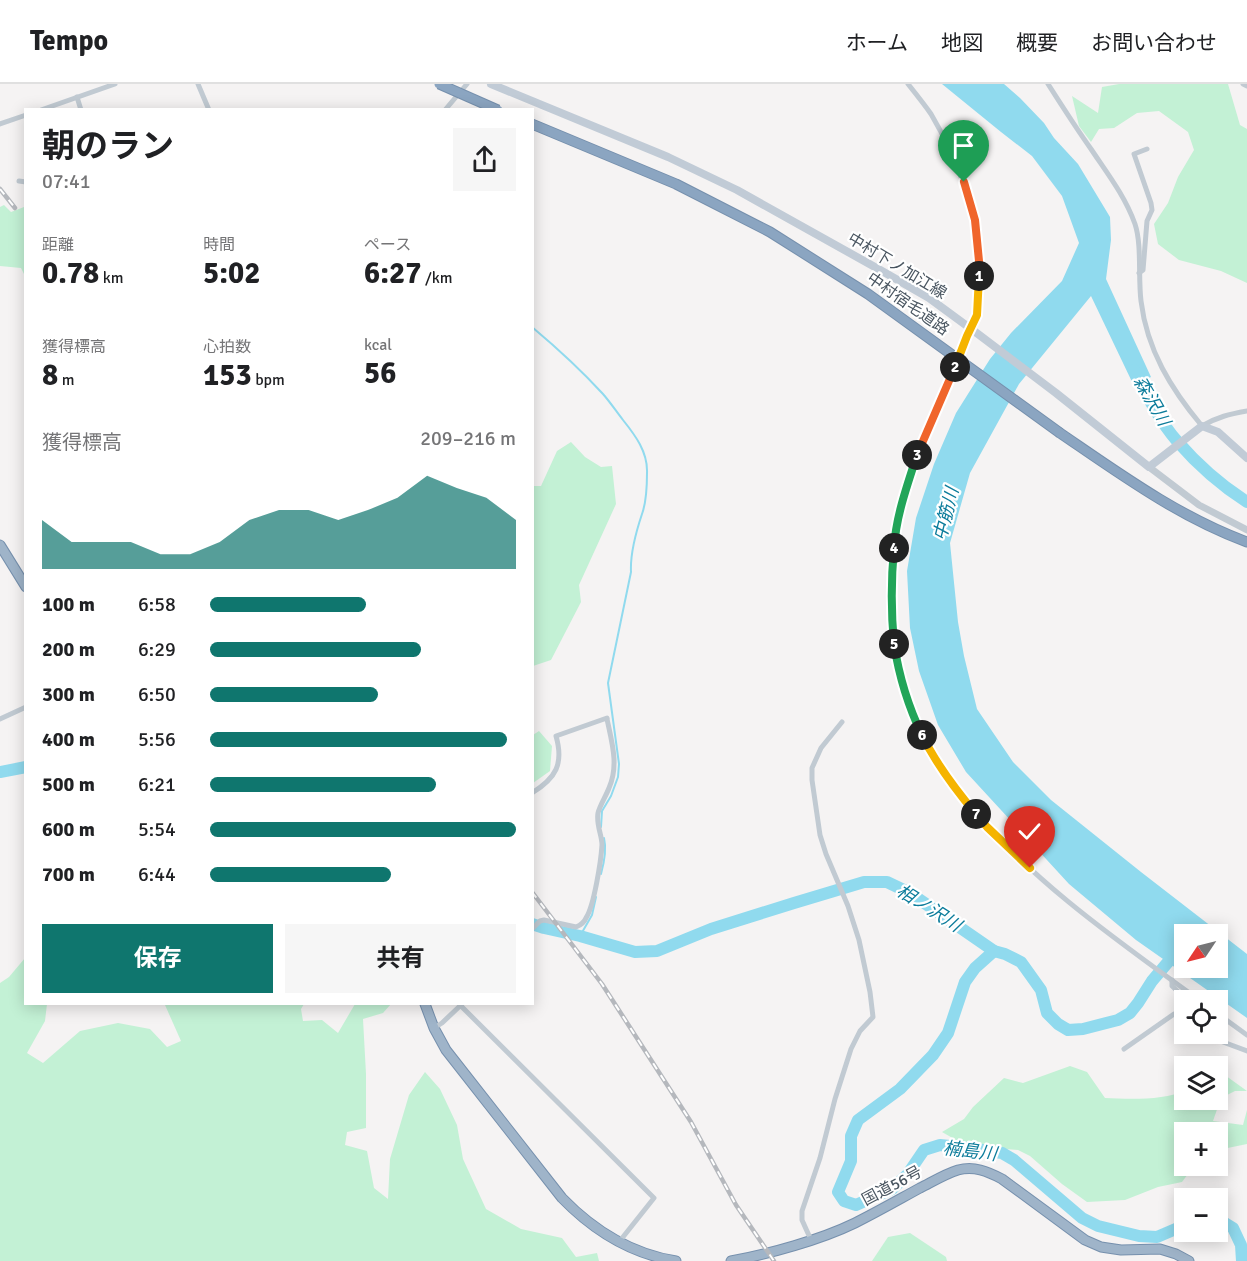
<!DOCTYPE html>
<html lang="ja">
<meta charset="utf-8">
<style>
:root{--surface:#fff;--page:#f6f6f6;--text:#202124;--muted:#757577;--line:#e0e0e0;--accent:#0f766e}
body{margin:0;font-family:Signika,"Noto Sans JP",sans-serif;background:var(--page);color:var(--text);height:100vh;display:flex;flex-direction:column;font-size:22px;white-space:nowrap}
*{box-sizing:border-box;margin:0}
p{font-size:20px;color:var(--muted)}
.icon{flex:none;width:33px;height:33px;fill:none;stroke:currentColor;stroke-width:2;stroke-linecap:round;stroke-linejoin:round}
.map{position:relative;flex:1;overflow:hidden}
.sheet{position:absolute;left:24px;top:24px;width:510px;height:897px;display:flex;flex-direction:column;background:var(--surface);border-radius:0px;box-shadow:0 3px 15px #0003}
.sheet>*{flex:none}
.needle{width:39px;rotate:235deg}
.buttons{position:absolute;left:1174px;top:840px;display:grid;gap:12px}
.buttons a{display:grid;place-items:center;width:54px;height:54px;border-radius:0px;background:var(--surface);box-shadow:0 3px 15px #0003;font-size:30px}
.pin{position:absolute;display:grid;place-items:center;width:51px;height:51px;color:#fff;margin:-62px -26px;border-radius:50% 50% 50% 0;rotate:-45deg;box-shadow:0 0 6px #0007}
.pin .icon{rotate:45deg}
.km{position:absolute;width:30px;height:30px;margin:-15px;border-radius:50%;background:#222;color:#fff;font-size:16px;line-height:30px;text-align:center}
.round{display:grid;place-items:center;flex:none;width:63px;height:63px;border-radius:0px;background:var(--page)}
.head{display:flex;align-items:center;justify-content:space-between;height:102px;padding:0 18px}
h1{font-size:33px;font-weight:700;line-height:45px}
.metrics{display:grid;grid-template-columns:repeat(3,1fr);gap:9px;height:102px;padding:6px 18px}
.metrics div{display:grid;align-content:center}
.metrics b{font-size:30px;font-weight:700}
.metrics small{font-size:16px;font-weight:400}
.metrics p{font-size:16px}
.chart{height:168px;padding:12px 18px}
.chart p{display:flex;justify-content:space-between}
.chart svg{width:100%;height:108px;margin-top:6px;fill:var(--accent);opacity:.7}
.cta{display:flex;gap:12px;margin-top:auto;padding:12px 18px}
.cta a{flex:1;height:69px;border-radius:0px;background:var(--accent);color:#fff;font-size:24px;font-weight:700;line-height:69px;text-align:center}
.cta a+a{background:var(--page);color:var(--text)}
ul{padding:0 18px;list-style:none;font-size:20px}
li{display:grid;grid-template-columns:96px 72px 1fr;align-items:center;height:45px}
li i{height:15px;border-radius:8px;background:var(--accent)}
header{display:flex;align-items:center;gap:36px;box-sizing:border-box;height:84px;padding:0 30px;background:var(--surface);border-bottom:2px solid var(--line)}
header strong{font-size:28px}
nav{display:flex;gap:33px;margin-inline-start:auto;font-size:21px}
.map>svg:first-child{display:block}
.green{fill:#c3f1d5}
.water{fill:#90daee;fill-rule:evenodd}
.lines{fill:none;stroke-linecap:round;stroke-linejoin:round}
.stream{stroke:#90daee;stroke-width:2}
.river{stroke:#90daee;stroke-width:12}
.trunk-casing{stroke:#7690ad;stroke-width:11}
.motorway-casing{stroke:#7690ad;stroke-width:11}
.minor{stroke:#c1cad2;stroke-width:5}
.tertiary{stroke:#c1cad2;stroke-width:7}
.secondary{stroke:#c1cbd6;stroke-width:8}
.trunk{stroke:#9fb4c9;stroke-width:9}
.motorway{stroke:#8ba5c1;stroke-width:9}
.rail-casing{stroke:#b5b8bd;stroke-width:4.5}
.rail{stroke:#fff;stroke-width:2;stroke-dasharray:7;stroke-linecap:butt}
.motorway-bridge-casing{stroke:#7690ad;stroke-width:11;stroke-linecap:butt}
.motorway-bridge{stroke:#8ba5c1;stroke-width:9}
.split-1-casing{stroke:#fff;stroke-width:12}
.split-2-casing{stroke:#fff;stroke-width:12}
.split-3-casing{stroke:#fff;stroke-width:12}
.split-4-casing{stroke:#fff;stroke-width:12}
.split-5-casing{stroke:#fff;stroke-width:12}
.split-6-casing{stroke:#fff;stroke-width:12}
.split-7-casing{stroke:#fff;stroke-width:12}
.split-8-casing{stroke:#fff;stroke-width:12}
.split-1{stroke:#f0652b;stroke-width:8}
.split-2{stroke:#f5b400;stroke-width:8}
.split-3{stroke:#f0652b;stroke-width:8}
.split-4{stroke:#22a559;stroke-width:8}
.split-5{stroke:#22a559;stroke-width:8}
.split-6{stroke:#22a559;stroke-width:8}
.split-7{stroke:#f5b400;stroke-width:8}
.split-8{stroke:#f5b400;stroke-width:8}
.labels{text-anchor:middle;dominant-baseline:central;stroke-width:4.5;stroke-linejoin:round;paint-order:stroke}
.street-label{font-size:16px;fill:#4a5661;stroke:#fff}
.water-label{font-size:18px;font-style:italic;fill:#0c7c9b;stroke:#fff}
</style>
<header>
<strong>Tempo</strong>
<nav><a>ホーム</a><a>地図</a><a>概要</a><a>お問い合わせ</a></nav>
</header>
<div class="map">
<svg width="1247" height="1177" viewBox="0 0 1247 1177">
<rect width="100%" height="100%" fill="#f5f3f3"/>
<g class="green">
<path d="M1119 0H1228L1240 41 1247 45V199L1221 187 1179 176 1158 160 1154 140 1168 119 1178 93 1194 66 1188 48 1159 27 1137 29 1114 44 1099 45 1091 58 1079 42 1072 12 1098 29 1102 3Z"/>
<path d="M4 121 11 128 24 123 25 124V192L21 184 0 182V123Z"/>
<path d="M571 358 585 373 601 383 612 382 616 420 579 501 581 518 551 576 533 582V402H541L557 367Z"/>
<path d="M539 647 552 662 550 687 533 699V651Z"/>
<path d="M25 874 26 920H47L45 937 27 969 43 979 80 947 118 939 150 945 167 963 181 957 165 921 163 920H304L301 925 303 937 322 936 338 949 355 920H391L383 929 363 935 366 990V1044L347 1048 345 1061 367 1067 374 1104 388 1115 390 1075 409 1011 425 988 440 1005 457 1041 463 1075 486 1125 521 1145 562 1154 576 1173 597 1169 599 1177H0V899L9 893Z"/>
<path d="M1070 982 1087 988 1105 1014C1127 1015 1165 1017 1185 1006V1016H1218V996L1222 989 1247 1007H1235L1221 1014 1213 1037 1243 1041 1247 1026V1060L1218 1066V1048H1185V1082H1194L1182 1098 1158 1103 1125 1116 1087 1118 1062 1100 1030 1072 1018 1066 994 1064 956 1056 942 1048 964 1035 973 1023 1004 994 1023 999Z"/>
<path d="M910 1149 946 1173 947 1177H872L888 1153Z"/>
</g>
<path class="water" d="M942 0H1004L1020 14 1044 39 1054 54 1078 80 1110 133 1111 156 1106 195 1151 293 1134 302 1091 212 1019 300 970 389 950 459 958 538 964 572 977 625 1013 678 1051 716 1141 788 1247 870V934L1136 856 1069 800 966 688 938 641 919 587 910 544 907 487 916 434 934 380 956 329 990 275 1011 249 1062 197 1079 159 1062 112 1032 72 1001 48ZM1185 850H1218V884H1185Z"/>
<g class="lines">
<g class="stream">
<path d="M532 243C557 264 581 286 603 310 610 318 616 327 623 336 635 351 648 368 647 389 647 400 646 419 642 430 636 448 630 469 631 488L608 599 619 680 618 693 611 712 602 727 601 743"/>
<path d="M601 790C604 779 607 766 604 754"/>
<path d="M580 852 592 831 596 813"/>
</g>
<g class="river">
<path d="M1134 286C1145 308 1160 338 1177 357 1197 380 1222 402 1247 418"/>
<path d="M0 688 26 683"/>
<path d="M532 840 544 844 580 852 635 868 657 867 711 845 794 819 864 798H887L910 809 994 867 1005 870 1021 878 1041 906 1047 929 1058 940 1068 946 1083 945 1118 936 1130 929 1138 919 1152 897 1185 858"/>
<path d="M994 867 975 884 965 898 948 949 933 971 900 1005 858 1036 851 1052V1077L838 1108 844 1117 856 1121 892 1105 907 1091 924 1066 940 1061 969 1064 1002 1069 1014 1076 1082 1134 1098 1142 1139 1152 1157 1153 1185 1141"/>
<path d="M1218 1136H1220L1233 1144 1241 1161 1242 1177"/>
</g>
<g class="trunk-casing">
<g id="trunk">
<path d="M0 461 26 503"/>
<path d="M425 920 434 944 446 966 562 1114C593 1146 632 1170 676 1177"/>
<path d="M731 1177C769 1170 820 1156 855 1139 877 1128 898 1116 920 1104 932 1098 945 1090 958 1086 974 1082 987 1087 1002 1095L1085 1156 1101 1163 1121 1166 1160 1165 1176 1170 1189 1177"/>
</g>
</g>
<g class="motorway-casing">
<path id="motorway" d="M1060 349C1120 390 1179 433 1247 458"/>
</g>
<g class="minor">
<path d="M198 0 209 26"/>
<path d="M908 0C916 10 924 20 931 30 961 81 980 135 979 194 979 206 981 221 977 232 974 238 969 244 967 251 963 261 960 272 956 282 944 310 930 337 919 366 880 466 879 573 931 669 941 688 955 705 969 721 1034 799 1118 857 1199 916"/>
<path d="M1048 0C1062 22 1076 44 1091 65 1107 89 1125 112 1135 140 1142 161 1138 193 1141 217 1147 266 1171 305 1202 342 1217 333 1230 330 1247 327"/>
<path d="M1243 0 1247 2"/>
<path d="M77 13 81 26"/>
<path d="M41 26 115 0"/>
<path d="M445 26 467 0"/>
<path d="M0 40 26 31"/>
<path d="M19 97 26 98"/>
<path d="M1139 189 1143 186 1147 137 1152 126 1151 119 1134 70 1147 65"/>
<path d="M0 635 26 623"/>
<path d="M532 709C556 694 564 680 556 652L607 634"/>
<path d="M532 845 540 837 544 836 576 843C581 841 584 839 586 834 594 822 601 777 602 761 602 751 596 741 598 729 600 721 606 712 609 704 619 681 612 659 607 635"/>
<path d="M1172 896V902L1187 916"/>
<path d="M460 921 654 1114 619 1158"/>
<path d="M1218 930 1247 951"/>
<path d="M434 944 442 939 462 920"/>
<path d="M1206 950 1215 955 1247 967"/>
<path d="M1124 965 1174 930 1185 929"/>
<path d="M811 1156 802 1136V1127L820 1074 835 1015 851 965 860 947 873 933 870 908 859 856 848 822 826 770 820 751 812 696V684L821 664 842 638"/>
</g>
<path class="tertiary" d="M1149 383 1199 421 1247 446"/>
<path class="secondary" d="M491 0 668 73 737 106 882 187 929 214 978 250 1056 309 1149 383 1202 342 1218 348 1247 374"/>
<use href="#trunk" class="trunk"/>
<use href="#motorway" class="motorway"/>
<g class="rail-casing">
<g id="rail">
<path d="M0 105 15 124"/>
<path d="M532 808 602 900 691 1038 736 1121 774 1177"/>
</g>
</g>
<use href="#rail" class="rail"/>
<g class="motorway-bridge-casing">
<g id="motorway-bridge">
<path d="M439 0 498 26"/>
<path d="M532 40 676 100 770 148 868 210 1060 349"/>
</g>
</g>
<use href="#motorway-bridge" class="motorway-bridge"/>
</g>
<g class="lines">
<g class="split-1-casing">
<path id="split-1" d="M964 98 975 136 979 177V192"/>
</g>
<g class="split-2-casing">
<path id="split-2" d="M955 283 967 252 977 231 979 192"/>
</g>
<g class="split-3-casing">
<path id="split-3" d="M917 371 955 283"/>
</g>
<g class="split-4-casing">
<path id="split-4" d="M894 464C896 432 907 402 917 371"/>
</g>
<g class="split-5-casing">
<path id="split-5" d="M894 464C891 496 891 528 894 560"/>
</g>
<g class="split-6-casing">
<path id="split-6" d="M894 560C899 592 908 622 922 651"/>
</g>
<g class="split-7-casing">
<path id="split-7" d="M922 651C936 680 955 705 976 730"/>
</g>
<g class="split-8-casing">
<path id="split-8" d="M976 730 987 743 1030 784"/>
</g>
<use href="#split-1" class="split-1"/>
<use href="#split-2" class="split-2"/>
<use href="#split-3" class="split-3"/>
<use href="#split-4" class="split-4"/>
<use href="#split-5" class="split-5"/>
<use href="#split-6" class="split-6"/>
<use href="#split-7" class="split-7"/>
<use href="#split-8" class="split-8"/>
</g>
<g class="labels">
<g class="street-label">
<text transform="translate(897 182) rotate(31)">中村下ノ加江線</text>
<text transform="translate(908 220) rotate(35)">中村宿毛道路</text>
<text transform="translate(892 1102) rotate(-28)">国道56号</text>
</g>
<g class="water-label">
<text transform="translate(1152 317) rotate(60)">森沢川</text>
<text transform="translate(946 430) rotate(-76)">中筋川</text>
<text transform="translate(929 824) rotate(32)">相ノ沢川</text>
<text transform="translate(970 1067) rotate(7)">楠島川</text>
</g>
</g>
</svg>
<div class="buttons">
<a><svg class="needle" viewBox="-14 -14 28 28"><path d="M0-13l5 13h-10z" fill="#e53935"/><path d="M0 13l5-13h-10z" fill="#757577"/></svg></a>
<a><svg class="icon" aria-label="locate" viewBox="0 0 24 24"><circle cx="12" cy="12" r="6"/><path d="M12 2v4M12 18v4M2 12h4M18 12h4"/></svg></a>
<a><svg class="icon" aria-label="layers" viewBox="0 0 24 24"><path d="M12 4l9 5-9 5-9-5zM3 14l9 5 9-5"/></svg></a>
<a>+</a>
<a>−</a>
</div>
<div class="pin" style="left:964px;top:98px;background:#1e9e55"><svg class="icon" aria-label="arrive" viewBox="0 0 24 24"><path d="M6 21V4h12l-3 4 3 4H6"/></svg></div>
<div class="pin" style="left:1030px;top:784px;background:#d93025"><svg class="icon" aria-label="check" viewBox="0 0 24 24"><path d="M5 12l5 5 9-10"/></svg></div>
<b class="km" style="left:979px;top:192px">1</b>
<b class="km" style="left:955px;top:283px">2</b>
<b class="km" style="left:917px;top:371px">3</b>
<b class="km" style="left:894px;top:464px">4</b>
<b class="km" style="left:894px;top:560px">5</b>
<b class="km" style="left:922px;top:651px">6</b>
<b class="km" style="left:976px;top:730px">7</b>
<section class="sheet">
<div class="head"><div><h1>朝のラン</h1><p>07:41</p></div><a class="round"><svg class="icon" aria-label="share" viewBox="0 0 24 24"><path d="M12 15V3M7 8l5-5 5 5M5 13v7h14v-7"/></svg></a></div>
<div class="metrics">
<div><p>距離</p><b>0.78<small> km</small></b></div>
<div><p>時間</p><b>5:02</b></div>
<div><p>ペース</p><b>6:27<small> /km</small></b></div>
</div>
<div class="metrics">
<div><p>獲得標高</p><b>8<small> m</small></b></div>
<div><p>心拍数</p><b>153<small> bpm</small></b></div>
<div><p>kcal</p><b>56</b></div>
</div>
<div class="chart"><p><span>獲得標高</span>209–216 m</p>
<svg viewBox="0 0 160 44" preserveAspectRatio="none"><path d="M0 44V24L10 33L20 33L30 33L40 38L50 38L60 33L70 24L80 20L90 20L100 24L110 20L120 15L130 6L140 11L150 15L160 24V44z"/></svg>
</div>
<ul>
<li><b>100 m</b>6:58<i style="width:51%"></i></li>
<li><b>200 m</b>6:29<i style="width:69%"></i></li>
<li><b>300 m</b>6:50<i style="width:55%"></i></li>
<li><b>400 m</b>5:56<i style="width:97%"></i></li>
<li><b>500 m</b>6:21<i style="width:74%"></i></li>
<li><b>600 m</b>5:54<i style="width:100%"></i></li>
<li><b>700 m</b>6:44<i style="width:59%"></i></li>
</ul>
<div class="cta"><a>保存</a><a>共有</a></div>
</section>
</div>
